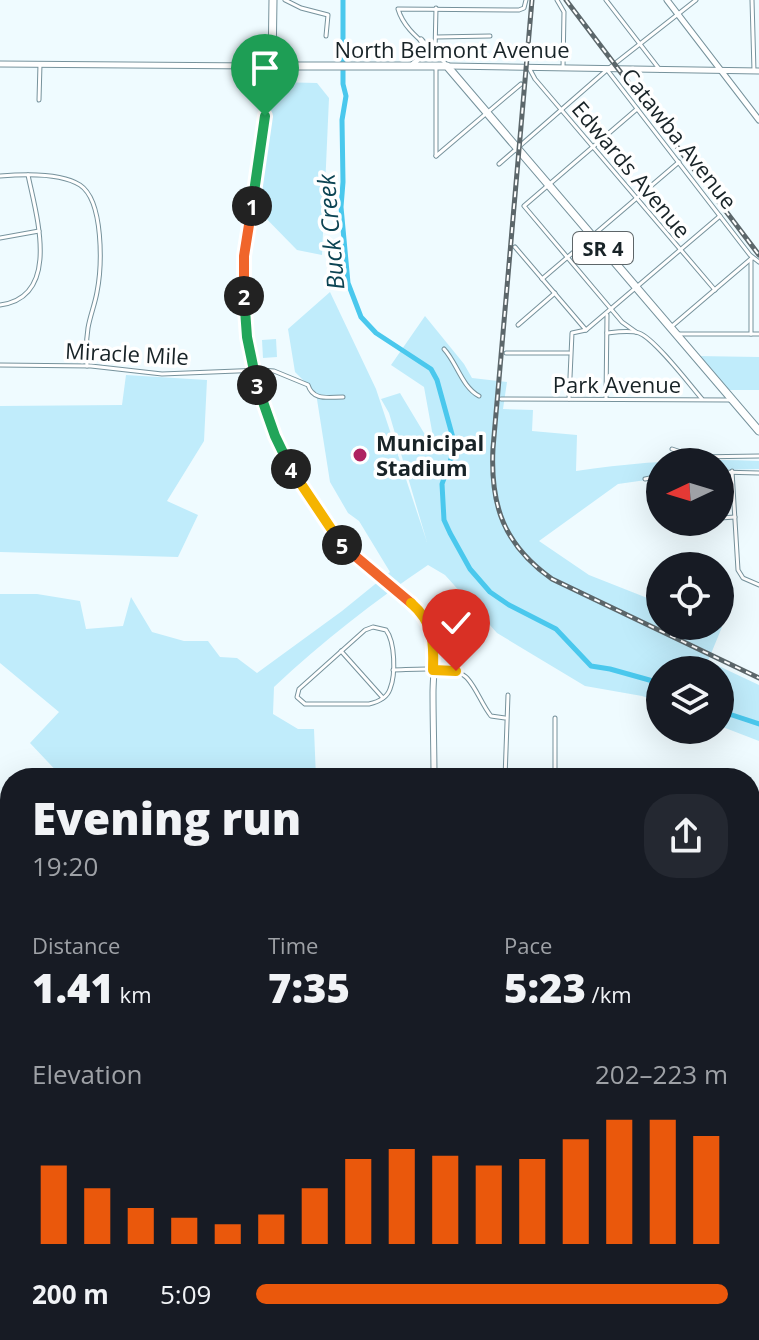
<!DOCTYPE html>
<meta charset="utf-8">
<style>
:root{--surface:#171b24;--page:#242831;--text:#f1f3f6;--muted:#9ea1a6;--accent:#ea580c}
body{margin:0;font-family:"Open Sans",sans-serif;background:var(--page);color:var(--text);height:100vh;display:flex;flex-direction:column;font-size:30px;white-space:nowrap}
*{box-sizing:border-box;margin:0}
p{font-size:26px;color:var(--muted)}
.icon{flex:none;width:44px;height:44px;fill:none;stroke:currentColor;stroke-width:2;stroke-linecap:round;stroke-linejoin:round}
.map{position:relative;flex:1;overflow:hidden}
.details{position:absolute;left:0px;top:768px;width:760px;height:572px;display:flex;flex-direction:column;background:var(--surface);border-radius:32px 32px 0 0;box-shadow:0 8px 32px #0002}
.details>*{flex:none}
.needle{width:52px;rotate:266deg}
.fabs{position:absolute;left:646px;top:448px;display:grid;gap:16px}
.fabs a{display:grid;place-items:center;width:88px;height:88px;border-radius:50%;background:var(--surface);box-shadow:0 8px 32px #0002;font-size:40px}
.pin{position:absolute;display:grid;place-items:center;width:68px;height:68px;color:#fff;margin:-82px -34px;border-radius:50% 50% 50% 0;rotate:-45deg;box-shadow:0 0 8px #0007}
.pin .icon{rotate:45deg}
.km{position:absolute;width:40px;height:40px;margin:-20px;border-radius:50%;background:#222;color:#fff;font-size:22px;line-height:40px;text-align:center}
.round{display:grid;place-items:center;flex:none;width:84px;height:84px;border-radius:32px;background:var(--page)}
.overview{display:flex;align-items:center;justify-content:space-between;height:136px;padding:0 32px}
h1{font-size:44px;font-weight:800;line-height:60px}
.figures{display:grid;grid-template-columns:repeat(3,1fr);gap:12px;height:136px;padding:8px 32px}
.figures div{display:grid;align-content:center}
.figures b{font-size:40px;font-weight:800}
.figures small{font-size:22px;font-weight:400}
.figures p{font-size:22px}
.chart{height:224px;padding:16px 32px}
.chart p{display:flex;justify-content:space-between}
.chart svg{width:100%;height:144px;margin-top:8px;stroke:var(--accent);stroke-width:6}
ul{padding:0 32px;list-style:none;font-size:26px}
li{display:grid;grid-template-columns:128px 96px 1fr;align-items:center;height:60px}
li i{height:20px;border-radius:10px;background:var(--accent)}
.map>svg:first-child{display:block}
.green{fill:#c0ecfb}
.lines{fill:none;stroke-linecap:round;stroke-linejoin:round}
.river{stroke:#4ac8ed;stroke-width:5}
.minor-casing{stroke:#76929c;stroke-width:5}
.tertiary-casing{stroke:#76929c;stroke-width:7}
.primary-casing{stroke:#76929c;stroke-width:9}
.minor{stroke:#fff;stroke-width:3}
.tertiary{stroke:#fff;stroke-width:5}
.primary{stroke:#fff;stroke-width:7}
.rail-casing{stroke:#5c676b;stroke-width:5}
.rail{stroke:#fff;stroke-width:2;stroke-dasharray:6;stroke-linecap:butt}
.split-1-casing{stroke:#fff;stroke-width:16}
.split-2-casing{stroke:#fff;stroke-width:16}
.split-3-casing{stroke:#fff;stroke-width:16}
.split-4-casing{stroke:#fff;stroke-width:16}
.split-5-casing{stroke:#fff;stroke-width:16}
.split-6-casing{stroke:#fff;stroke-width:16}
.split-7-casing{stroke:#fff;stroke-width:16}
.split-1{stroke:#22a559;stroke-width:10}
.split-2{stroke:#f0652b;stroke-width:10}
.split-3{stroke:#22a559;stroke-width:10}
.split-4{stroke:#22a559;stroke-width:10}
.split-5{stroke:#f5b400;stroke-width:10}
.split-6{stroke:#f0652b;stroke-width:10}
.split-7{stroke:#f5b400;stroke-width:10}
.poi-dot{fill:#ae2260;stroke:#fff;stroke-width:3}
.labels{text-anchor:middle;dominant-baseline:central;stroke-width:7;stroke-linejoin:round;paint-order:stroke}
.shield{fill:#fff;stroke:#5d6568;stroke-width:2}
.shield-label{font-size:20px;font-weight:bold;fill:#182327}
.street-label{font-size:22px;fill:#182327;stroke:#fff}
.poi-label{font-size:22px;font-weight:bold;fill:#182327;stroke:#fff;text-anchor:start}
.water-label{font-size:24px;font-style:italic;fill:#0c4453;stroke:#fff}
</style>
<div class="map">
<svg width="759" height="1340" viewBox="0 0 759 1340">
<rect width="100%" height="100%" fill="#effbff"/>
<g class="green">
<path d="M275 82 317 83 329 98 322 255 297 250 255 207Z"/>
<path d="M330 292 376 389 427 542 389 413 381 399 400 393 436 453 424 387 391 365 425 316 464 364 472 378 507 382 503 409 533 410 532 431 577 435 576 471C637 462 698 458 759 461V469L720 470V462H660V478L618 484 539 541 589 575 660 603V626L722 627 708 661 759 685V741L720 726V670H660V702L642 696 585 686 497 633 445 575 428 565C373 602 323 641 274 687L273 714 298 729H314L316 778H63L30 743 59 712 0 663V594H37L80 601 86 629 123 626 131 597 152 632 184 641H208L220 657 237 658 257 673 342 611 390 572 359 521 348 513 330 482 316 393 295 372 288 329Z"/>
<path d="M276 339 277 357 263 358 262 340Z"/>
<path d="M696 356 759 357V390H725Z"/>
<path d="M126 375 207 380 204 441 167 501 198 515 178 557 0 552V406L122 405Z"/>
</g>
<g class="lines">
<g class="river">
<path d="M343 0V84L346 96 342 120 343 182 341 207 348 283 361 317 376 333 431 369 437 380 453 438 452 456 442 484 444 520 450 533 470 569 490 592 509 605 556 629 591 666 610 669 660 683"/>
<path d="M720 711 759 724"/>
</g>
<g class="minor-casing">
<g id="minor">
<path d="M285 0 301 8 328 15 326 36"/>
<path d="M557 0 564 12 563 67"/>
<path d="M606 0 660 70"/>
<path d="M752 0 754 71"/>
<path d="M436 37 490 36"/>
<path d="M435 52 436 8"/>
<path d="M445 63C429 45 405 33 398 9L519 10 524 8 526 0"/>
<path d="M528 66 535 79 715 290"/>
<path d="M436 68V156"/>
<path d="M608 71 750 255 759 262"/>
<path d="M39 100 40 64"/>
<path d="M436 156 521 84"/>
<path d="M499 164 608 69 696 0"/>
<path d="M0 176C23 174 60 172 80 185 104 201 102 266 97 292 95 304 90 316 88 328 86 341 86 353 87 366"/>
<path d="M0 238 39 231"/>
<path d="M515 247 586 330"/>
<path d="M542 279 679 162"/>
<path d="M0 305C62 297 36 214 28 175"/>
<path d="M518 325 555 293"/>
<path d="M671 327 752 258"/>
<path d="M636 332 622 322 524 206 637 109"/>
<path d="M607 333C616 332 630 330 639 333 654 338 690 385 702 399"/>
<path d="M679 334H759"/>
<path d="M751 334V259"/>
<path d="M444 349C457 363 462 387 479 396"/>
<path d="M506 353H569"/>
<path d="M0 365 91 366 162 374 261 370 274 371 308 385C313 401 328 397 343 397"/>
<path d="M501 399 730 400"/>
<path d="M569 399 572 333 586 330 720 216"/>
<path d="M606 399 607 315"/>
<path d="M672 449 696 457 759 456"/>
<path d="M732 471 738 570 743 578 759 585"/>
<path d="M720 472 759 473"/>
<path d="M645 479 660 476"/>
<path d="M720 496 732 495"/>
<path d="M720 518 735 517"/>
<path d="M373 627 386 630C395 642 396 674 390 689 387 698 378 702 369 704H305L297 697 299 689 365 630Z"/>
<path d="M341 651 383 698"/>
<path d="M393 670C411 670 455 665 467 678 477 689 482 705 491 716L505 718"/>
<path d="M505 778 508 695"/>
<path d="M555 778V718"/>
<path d="M750 849H759"/>
<path d="M750 915H759"/>
<path d="M750 981H759"/>
<path d="M0 1020H10"/>
<path d="M750 1052 759 1053"/>
<path d="M1 1209V1129"/>
<path d="M0 1324 10 1321"/>
<path d="M121 1330 126 1340"/>
<path d="M201 1330 204 1340"/>
<path d="M430 1337H603V1330"/>
<path d="M735 1338H759"/>
<path d="M41 1340V1330"/>
<path d="M128 1340 130 1330"/>
<path d="M205 1340 214 1330"/>
<path d="M233 1340V1330"/>
<path d="M490 1340V1330"/>
<path d="M542 1340V1330"/>
<path d="M735 1340 736 1330"/>
</g>
</g>
<g class="tertiary-casing">
<g id="tertiary">
<path d="M667 0 759 120"/>
<path d="M0 64 272 66C259 178 224 290 262 402 276 445 299 483 324 520 332 531 339 544 350 554 372 574 420 599 430 626 438 646 433 672 433 693 433 721 434 750 434 778"/>
<path d="M413 64 425 53V45L421 40"/>
<path d="M448 66 759 71"/>
<path d="M0 1265H10"/>
<path d="M750 1271H759"/>
<path d="M0 1272H10"/>
<path d="M87 1340V1330"/>
</g>
</g>
<g class="primary-casing">
<g id="primary">
<path d="M273 0 272 66H447L759 431"/>
<path d="M275 45 281 56 294 63"/>
<path d="M269 89 277 75 288 69"/>
<path d="M0 1126H10"/>
<path d="M750 1135H759"/>
<path d="M430 1340V1330"/>
</g>
</g>
<use href="#minor" class="minor"/>
<use href="#tertiary" class="tertiary"/>
<use href="#primary" class="primary"/>
<g class="rail-casing">
<g id="rail">
<path d="M532 0 493 448C490 506 504 545 552 579L759 678"/>
<path d="M566 0 759 255"/>
</g>
</g>
<use href="#rail" class="rail"/>
</g>
<g class="lines">
<g class="split-1-casing">
<path id="split-1" d="M252 206 265 116"/>
</g>
<g class="split-2-casing">
<path id="split-2" d="M244 296V256L252 206"/>
</g>
<g class="split-3-casing">
<path id="split-3" d="M244 296 247 337 257 385"/>
</g>
<g class="split-4-casing">
<path id="split-4" d="M257 385 275 436 291 469"/>
</g>
<g class="split-5-casing">
<path id="split-5" d="M291 469 342 545"/>
</g>
<g class="split-6-casing">
<path id="split-6" d="M342 545 411 603"/>
</g>
<g class="split-7-casing">
<path id="split-7" d="M411 603C434 623 434 642 433 670L456 671"/>
</g>
<use href="#split-1" class="split-1"/>
<use href="#split-2" class="split-2"/>
<use href="#split-3" class="split-3"/>
<use href="#split-4" class="split-4"/>
<use href="#split-5" class="split-5"/>
<use href="#split-6" class="split-6"/>
<use href="#split-7" class="split-7"/>
</g>
<circle class="poi-dot" cx="360" cy="455" r="8"/>
<g class="labels">
<rect class="shield" x="573" y="232" width="60" height="32" rx="6"/>
<g class="shield-label">
<text x="603" y="248">SR 4</text>
</g>
<g class="street-label">
<text x="452" y="49">North Belmont Avenue</text>
<text transform="translate(680 138) rotate(52)">Catawba Avenue</text>
<text transform="translate(632 169) rotate(50)">Edwards Avenue</text>
<text transform="translate(127 353) rotate(3)">Miracle Mile</text>
<text x="617" y="384">Park Avenue</text>
</g>
<g class="poi-label">
<text x="376" y="442">Municipal<tspan x="376" dy="25">Stadium</tspan></text>
</g>
<g class="water-label">
<text transform="translate(330 232) rotate(-95)">Buck Creek</text>
</g>
</g>
</svg>
<div class="fabs">
<a><svg class="needle" viewBox="-14 -14 28 28"><path d="M0-13l5 13h-10z" fill="#e53935"/><path d="M0 13l5-13h-10z" fill="#9ea1a6"/></svg></a>
<a><svg class="icon" aria-label="locate" viewBox="0 0 24 24"><circle cx="12" cy="12" r="6"/><path d="M12 2v4M12 18v4M2 12h4M18 12h4"/></svg></a>
<a><svg class="icon" aria-label="layers" viewBox="0 0 24 24"><path d="M12 4l9 5-9 5-9-5zM3 14l9 5 9-5"/></svg></a>
</div>
<div class="pin" style="left:265px;top:116px;background:#1e9e55"><svg class="icon" aria-label="arrive" viewBox="0 0 24 24"><path d="M6 21V4h12l-3 4 3 4H6"/></svg></div>
<div class="pin" style="left:456px;top:671px;background:#d93025"><svg class="icon" aria-label="check" viewBox="0 0 24 24"><path d="M5 12l5 5 9-10"/></svg></div>
<b class="km" style="left:252px;top:206px">1</b>
<b class="km" style="left:244px;top:296px">2</b>
<b class="km" style="left:257px;top:385px">3</b>
<b class="km" style="left:291px;top:469px">4</b>
<b class="km" style="left:342px;top:545px">5</b>
<section class="details">
<div class="overview"><div><h1>Evening run</h1><p>19:20</p></div><a class="round"><svg class="icon" aria-label="share" viewBox="0 0 24 24"><path d="M12 15V3M7 8l5-5 5 5M5 13v7h14v-7"/></svg></a></div>
<div class="figures">
<div><p>Distance</p><b>1.41<small> km</small></b></div>
<div><p>Time</p><b>7:35</b></div>
<div><p>Pace</p><b>5:23<small> /km</small></b></div>
</div>
<div class="chart"><p><span>Elevation</span>202–223 m</p>
<svg viewBox="0 0 160 44" preserveAspectRatio="none"><path d="M5 44V20M15 44V27M25 44V33M35 44V36M45 44V38M55 44V35M65 44V27M75 44V18M85 44V15M95 44V17M105 44V20M115 44V18M125 44V12M135 44V6M145 44V6M155 44V11"/></svg>
</div>
<ul>
<li><b>200 m</b>5:09<i style="width:100%"></i></li>
</ul>
</section>
</div>
